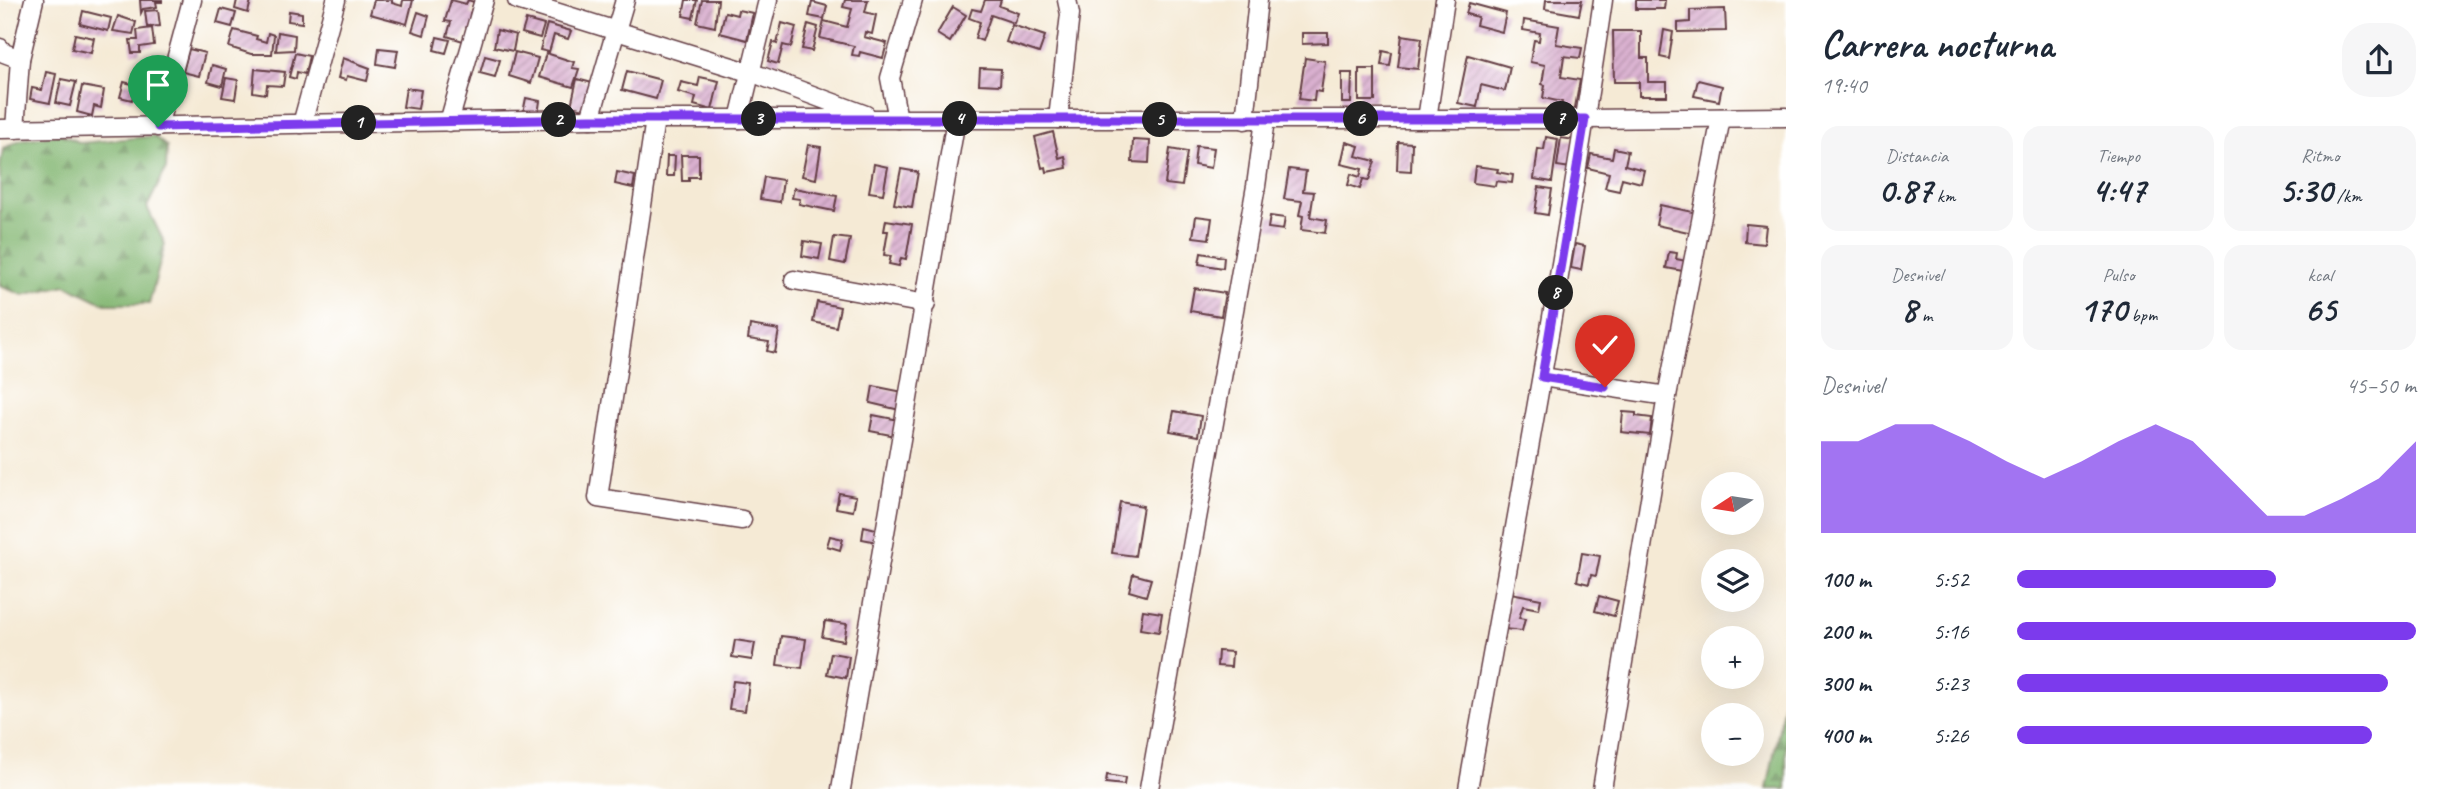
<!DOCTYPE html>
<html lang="es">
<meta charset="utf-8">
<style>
:root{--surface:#fff;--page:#f6f6f7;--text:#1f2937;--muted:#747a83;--accent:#7c3aed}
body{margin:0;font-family:Caveat,sans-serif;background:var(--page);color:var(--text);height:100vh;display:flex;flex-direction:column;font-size:26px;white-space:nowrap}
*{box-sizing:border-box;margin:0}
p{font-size:23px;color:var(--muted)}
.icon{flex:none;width:38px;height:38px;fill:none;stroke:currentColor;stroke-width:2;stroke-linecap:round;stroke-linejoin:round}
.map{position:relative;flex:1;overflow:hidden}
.sheet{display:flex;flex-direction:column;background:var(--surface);width:665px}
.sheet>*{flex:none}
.needle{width:46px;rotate:258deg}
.controls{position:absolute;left:1701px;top:472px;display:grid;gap:14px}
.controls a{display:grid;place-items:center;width:63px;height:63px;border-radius:50%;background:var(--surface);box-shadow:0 7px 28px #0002;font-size:35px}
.pin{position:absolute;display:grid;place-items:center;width:60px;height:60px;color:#fff;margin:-72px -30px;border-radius:50% 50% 50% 0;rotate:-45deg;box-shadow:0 0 7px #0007}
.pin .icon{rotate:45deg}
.km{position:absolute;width:35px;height:35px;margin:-18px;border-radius:50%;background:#222;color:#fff;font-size:19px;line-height:35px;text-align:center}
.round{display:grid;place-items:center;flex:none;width:74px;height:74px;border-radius:28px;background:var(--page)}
.headline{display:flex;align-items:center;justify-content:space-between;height:119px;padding:0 35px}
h1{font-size:38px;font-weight:600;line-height:52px}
.figures{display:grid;grid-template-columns:repeat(3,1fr);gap:10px;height:119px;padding:7px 35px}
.figures div{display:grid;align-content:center;border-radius:18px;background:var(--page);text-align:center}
.figures b{font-size:35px;font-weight:600}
.figures small{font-size:19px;font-weight:400}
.figures p{font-size:19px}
.chart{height:196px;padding:14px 35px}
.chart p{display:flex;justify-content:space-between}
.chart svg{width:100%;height:126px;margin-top:7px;fill:var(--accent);opacity:.7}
ul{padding:0 35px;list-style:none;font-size:23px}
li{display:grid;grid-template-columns:112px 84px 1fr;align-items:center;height:52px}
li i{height:18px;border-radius:9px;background:var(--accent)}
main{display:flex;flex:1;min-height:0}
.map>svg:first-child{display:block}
.forest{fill:url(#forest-firs);stroke:#666a4e;stroke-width:2}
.building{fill:url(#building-hatch)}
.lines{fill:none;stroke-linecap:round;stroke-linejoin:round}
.minor-casing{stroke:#643d44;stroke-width:21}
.minor{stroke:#fff;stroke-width:18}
.route-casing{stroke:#fff;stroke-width:14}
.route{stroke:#7c3aed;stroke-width:9}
</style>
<main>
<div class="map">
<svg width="1786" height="789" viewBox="0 0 1786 789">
<defs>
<pattern id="forest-firs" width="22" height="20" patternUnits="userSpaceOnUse" patternTransform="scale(1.75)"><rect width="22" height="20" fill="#81b570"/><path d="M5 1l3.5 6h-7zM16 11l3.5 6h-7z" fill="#6c935c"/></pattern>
<pattern id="building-hatch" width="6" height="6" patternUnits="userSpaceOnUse" patternTransform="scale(1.75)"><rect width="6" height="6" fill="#dab0d0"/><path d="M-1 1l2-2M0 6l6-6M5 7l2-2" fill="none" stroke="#b38fa9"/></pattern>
</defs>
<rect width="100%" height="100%" fill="#fff"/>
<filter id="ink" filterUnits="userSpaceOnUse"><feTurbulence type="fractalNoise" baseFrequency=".0143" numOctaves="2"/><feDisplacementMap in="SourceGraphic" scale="14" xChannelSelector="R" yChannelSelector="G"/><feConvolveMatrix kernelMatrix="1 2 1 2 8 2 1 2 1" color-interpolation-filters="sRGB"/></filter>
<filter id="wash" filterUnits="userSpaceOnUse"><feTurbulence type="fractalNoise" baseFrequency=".00686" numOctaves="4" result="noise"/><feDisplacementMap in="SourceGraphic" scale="28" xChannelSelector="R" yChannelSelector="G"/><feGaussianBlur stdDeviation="1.57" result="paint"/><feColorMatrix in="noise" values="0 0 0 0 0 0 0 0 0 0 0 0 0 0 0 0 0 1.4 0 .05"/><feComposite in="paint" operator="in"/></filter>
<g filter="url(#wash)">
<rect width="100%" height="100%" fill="#f5ead5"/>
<g class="forest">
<path d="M60 134 81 143 154 136 167 147 166 169 147 207 165 244 149 304H105L66 285 23 295 0 286V168L3 149 20 140Z"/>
<path d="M1786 693V789H1767Z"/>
</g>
<g id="blocks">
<g class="building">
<path d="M140 0H162V2H156L157 7 143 9 141 13Z"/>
<path d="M237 0H251L248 13 235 9Z"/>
<path d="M374 0H392V3L402 6 403 0H413L407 24 370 14Z"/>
<path d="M451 0 466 4 468 0 474 2 470 14 478 16 473 33 466 31 463 41 447 36 451 22 445 21Z"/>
<path d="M686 0H697L693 18 683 16Z"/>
<path d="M702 0H718L715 27 697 23Z"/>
<path d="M845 0H868L865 12 876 15 872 34 865 32 864 37 887 43 883 58 860 52 859 56 852 55 854 46 820 38 824 21 847 27 852 9 843 7Z"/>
<path d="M985 0H1001L999 6 1018 13 1014 23 991 15 982 41 975 38 980 22 969 18 972 9 981 11Z"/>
<path d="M1546 0H1582L1579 15 1545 9Z"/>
<path d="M1636 0H1665L1664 9H1636Z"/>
<path d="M812 2 827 6 824 19 809 16Z"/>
<path d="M1469 3 1506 13 1502 32 1476 25 1478 17 1466 14Z"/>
<path d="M953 7 966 15 950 42 937 34Z"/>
<path d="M221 9 236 13 232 27 217 23Z"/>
<path d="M1725 9 1726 31 1678 32V23L1690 22V10Z"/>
<path d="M158 10 160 26 147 27 145 11Z"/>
<path d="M738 10 753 13 747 40 720 33 725 12 737 15Z"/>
<path d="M83 11 111 18 108 31 80 24Z"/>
<path d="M289 11 302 13V23L288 21Z"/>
<path d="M418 12 429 16 424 35 412 31Z"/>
<path d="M118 16 136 22 133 34 113 31Z"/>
<path d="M526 20 544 25 540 38 522 33Z"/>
<path d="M1524 20 1559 26 1556 44 1582 48 1580 58 1564 56 1561 77 1580 80 1574 113 1561 110 1562 102 1543 98 1545 85 1542 84 1545 65 1530 62 1534 40 1539 41 1540 33 1523 30Z"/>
<path d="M782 23 796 27 791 47 783 45 778 64 768 61 773 42 777 44Z"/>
<path d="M547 24 571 31 568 39 554 35 549 52 540 50Z"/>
<path d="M808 24 818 27 812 51 802 49Z"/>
<path d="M1012 25 1045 36 1039 53 1006 42Z"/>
<path d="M152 28 154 45 140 47V53H132L130 40H138L137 30Z"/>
<path d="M234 30 257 36 256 39 266 42 268 33 274 35 272 54H251L229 47Z"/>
<path d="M497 30 516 35 513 51 494 47Z"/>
<path d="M1664 30 1673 32 1669 59 1660 57Z"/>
<path d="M1613 31H1641V58H1648V82H1667V96H1639V82H1614Z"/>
<path d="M278 32 295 35 294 50 276 51Z"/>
<path d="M1302 33H1328V43L1302 44Z"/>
<path d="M75 34 94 38 91 53 72 49Z"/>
<path d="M1402 35 1422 38 1418 69 1398 67Z"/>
<path d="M437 37 450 40 446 53 434 50Z"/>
<path d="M379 48 398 50 395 67 377 64Z"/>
<path d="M189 49 205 53 199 76 183 72Z"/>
<path d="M1383 51 1392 53 1390 66 1381 65Z"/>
<path d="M515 52 538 58 531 83 509 76Z"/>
<path d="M295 53 309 56 305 74 297 72 296 79 289 77Z"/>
<path d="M546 53 574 62 572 68 579 69 573 87 539 77Z"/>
<path d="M1468 55 1510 67 1505 91 1481 85 1477 107 1458 103Z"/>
<path d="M485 56 500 60 495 77 480 73Z"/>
<path d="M343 58 370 68 367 81 347 76 346 80 338 78Z"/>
<path d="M1305 58 1325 61 1321 92 1315 91 1314 101 1299 99Z"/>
<path d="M212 65 226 69 222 86 208 82Z"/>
<path d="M980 68 1001 69 1000 85 979 84Z"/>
<path d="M255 69 285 72 283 86 267 85 266 94 253 92Z"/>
<rect x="1359" y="69" width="16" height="32"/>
<path d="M627 71 661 80 656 99 622 90Z"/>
<path d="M46 72 56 74 50 103 30 99 32 88 42 90Z"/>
<path d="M1342 73H1352L1351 103H1342Z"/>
<path d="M147 74 159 78 149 103 138 98Z"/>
<path d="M700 77 719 81 712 110 694 105 696 97 678 92 681 82 698 86Z"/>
<path d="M226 78 238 80 235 99 222 97Z"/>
<path d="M61 79 76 82 70 106 56 103Z"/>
<path d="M577 79 596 84 590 110 571 106Z"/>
<path d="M1698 80 1722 86 1719 101 1694 96Z"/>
<path d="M124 82 136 85 132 100 120 97Z"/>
<path d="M82 86 104 90 101 108 94 106 92 116 77 112Z"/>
<path d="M406 88 421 90 418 109 403 107Z"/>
<path d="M526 98 540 101 538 115 523 113Z"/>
<path d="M1053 132 1059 158 1065 156 1067 168 1047 172 1046 167 1042 168 1035 137Z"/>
<path d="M1546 137 1558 139 1552 182 1534 179 1538 149 1544 150Z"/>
<path d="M1561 138 1575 140 1571 168 1557 166Z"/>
<path d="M1133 140 1150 141 1149 163 1132 162Z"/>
<path d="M1346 142 1359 146 1356 156 1375 161 1369 180 1363 179 1360 189 1348 185 1351 174 1360 177 1362 169 1341 164Z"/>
<path d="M1398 142 1412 143 1411 171 1397 170Z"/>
<path d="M808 145 821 147 816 179 802 176Z"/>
<path d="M1196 146 1214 148 1211 168 1194 165Z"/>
<path d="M1614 148 1628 151 1625 165 1644 170 1641 183 1622 178 1619 191 1605 188 1609 173 1588 168 1591 154 1612 158Z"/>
<path d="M1170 149 1187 152 1182 186 1165 184Z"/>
<path d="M681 155H699V177H689V181H682Z"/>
<path d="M667 156H675L674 176H666Z"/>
<path d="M874 164 888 167 883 194 869 192Z"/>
<path d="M1475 166 1498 169 1497 172 1513 175 1512 183 1496 181 1495 186 1473 183Z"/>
<path d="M901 169 918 172 912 207 894 204Z"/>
<path d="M1289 169 1306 171 1303 191 1314 192 1310 217 1327 220 1325 233 1301 230 1303 216 1299 215 1302 201 1284 199Z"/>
<path d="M617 172 635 176 633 188 615 184Z"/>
<path d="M764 177 783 180 780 202 760 199Z"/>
<path d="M1539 187 1552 189 1548 215 1535 213Z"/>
<path d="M794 188 837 196 834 211 799 204 800 199 792 198Z"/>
<path d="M1660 205 1697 213 1693 233 1656 225Z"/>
<path d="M1196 216 1212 218 1209 239 1193 237Z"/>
<path d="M1270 216 1285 218 1283 230 1268 228Z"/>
<path d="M886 220 912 224 906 259 901 258 899 266 889 264 891 256 884 255 888 231H884Z"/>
<path d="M1746 224 1766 226 1764 244 1745 242Z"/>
<path d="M834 237 850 239 845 264 830 261Z"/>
<path d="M804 241 822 244 819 259 802 256Z"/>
<path d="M1575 244 1585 246 1581 270 1571 268Z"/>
<path d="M1669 252 1677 253 1676 259 1691 262 1689 272 1666 268Z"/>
<path d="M1201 253 1224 257 1223 268 1199 264Z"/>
<path d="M1194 288 1225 293 1221 316 1190 311Z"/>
<path d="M817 302 840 307 836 327 813 322Z"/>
<path d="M750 325 779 330 775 353 767 351 769 342 748 339Z"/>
<path d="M873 386 908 393 904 411 870 403Z"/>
<path d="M1174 411 1201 416 1198 436 1170 431Z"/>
<path d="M1623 412 1636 413V416L1652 418 1650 435 1621 432Z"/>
<path d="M873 415 899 420 896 436 870 431Z"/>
<path d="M839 493 856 496 853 511 836 508Z"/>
<path d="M1120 502 1143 506 1135 556 1112 553Z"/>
<path d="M864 526 880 530 878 542 862 539Z"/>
<path d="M830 536 843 539 840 550 827 546Z"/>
<path d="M1582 553 1600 556 1596 576 1591 575 1589 584 1577 581Z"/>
<path d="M1133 574 1151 579 1146 596 1129 591Z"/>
<path d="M1511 593 1541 599 1539 609 1523 606 1519 618 1525 619 1522 631 1504 629Z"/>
<path d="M1599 596 1618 601 1614 616 1595 611Z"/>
<path d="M1143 610 1162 613 1159 632 1140 629Z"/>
<path d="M825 621 847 624 844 641 822 637Z"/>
<path d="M781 636 806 639 802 668 777 665Z"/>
<path d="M735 640 755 643 752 660 732 657Z"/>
<path d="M1218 651 1232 652 1231 667 1217 666Z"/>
<path d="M831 653 849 656 846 678 827 674Z"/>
<path d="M733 681 749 683 745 711 729 709Z"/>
<path d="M1107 775 1125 778 1124 785 1106 783Z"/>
</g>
</g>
</g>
<g filter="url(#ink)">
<use href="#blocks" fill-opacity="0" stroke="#643d44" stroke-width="2"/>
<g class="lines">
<g class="minor-casing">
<g id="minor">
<path d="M517 0 761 76 866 115"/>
<path d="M0 48 4 53 20 59"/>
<path d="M590 119 625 0"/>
<path d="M655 119 598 498 742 520"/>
<path d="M739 119 768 0"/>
<path d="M898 119 890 78 913 0"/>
<path d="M1058 119 1070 14 1067 0"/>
<path d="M1427 119 1445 0"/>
<path d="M1245 120 1258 0"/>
<path d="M449 122 484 0"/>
<path d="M302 124 336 0"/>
<path d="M158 127 192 0"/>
<path d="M0 129 590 119H1585L1786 117"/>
<path d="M15 129 20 59 34 0"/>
<path d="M794 280 926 304"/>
<path d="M1542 377 1667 396"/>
<path d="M841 789 956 119"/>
<path d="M1149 789 1256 186 1265 120"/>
<path d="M1468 789C1515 526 1564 264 1603 0"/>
<path d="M1602 789 1667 396 1721 118"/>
</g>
</g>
<use href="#minor" class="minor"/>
</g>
</g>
<g class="lines" filter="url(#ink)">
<g class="route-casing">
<path id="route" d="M158 127 590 119H1585L1542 377 1605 387"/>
</g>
<use href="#route" class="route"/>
</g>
</svg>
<div class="controls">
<a><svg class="needle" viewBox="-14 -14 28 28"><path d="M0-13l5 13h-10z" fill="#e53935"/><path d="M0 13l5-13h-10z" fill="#747a83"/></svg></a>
<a><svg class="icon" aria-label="layers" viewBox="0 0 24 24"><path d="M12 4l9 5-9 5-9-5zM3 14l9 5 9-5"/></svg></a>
<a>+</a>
<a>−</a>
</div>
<div class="pin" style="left:158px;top:127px;background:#1e9e55"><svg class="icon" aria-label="arrive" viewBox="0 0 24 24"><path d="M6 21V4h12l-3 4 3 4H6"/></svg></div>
<div class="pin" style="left:1605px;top:387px;background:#d93025"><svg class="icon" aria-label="check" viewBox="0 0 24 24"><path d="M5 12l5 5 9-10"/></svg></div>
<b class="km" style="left:359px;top:123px">1</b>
<b class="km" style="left:559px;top:120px">2</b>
<b class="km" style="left:759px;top:119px">3</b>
<b class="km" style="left:960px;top:119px">4</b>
<b class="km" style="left:1160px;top:120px">5</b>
<b class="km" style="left:1361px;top:119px">6</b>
<b class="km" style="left:1561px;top:119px">7</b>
<b class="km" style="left:1556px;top:293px">8</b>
</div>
<section class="sheet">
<div class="headline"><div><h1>Carrera nocturna</h1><p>19:40</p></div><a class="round"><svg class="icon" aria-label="share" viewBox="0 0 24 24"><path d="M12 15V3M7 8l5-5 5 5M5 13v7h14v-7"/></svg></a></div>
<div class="figures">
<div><p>Distancia</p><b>0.87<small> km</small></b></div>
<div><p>Tiempo</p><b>4:47</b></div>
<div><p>Ritmo</p><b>5:30<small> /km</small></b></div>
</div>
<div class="figures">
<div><p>Desnivel</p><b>8<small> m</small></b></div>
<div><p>Pulso</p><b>170<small> bpm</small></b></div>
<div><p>kcal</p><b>65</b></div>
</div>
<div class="chart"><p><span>Desnivel</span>45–50 m</p>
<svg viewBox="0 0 160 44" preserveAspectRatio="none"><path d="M0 44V12L10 12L20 6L30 6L40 12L50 19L60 25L70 19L80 12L90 6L100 12L110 25L120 38L130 38L140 32L150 25L160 12V44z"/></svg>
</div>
<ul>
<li><b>100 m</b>5:52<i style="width:65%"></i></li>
<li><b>200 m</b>5:16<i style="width:100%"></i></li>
<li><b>300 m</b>5:23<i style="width:93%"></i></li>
<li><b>400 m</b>5:26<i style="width:89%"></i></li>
</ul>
</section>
</main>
